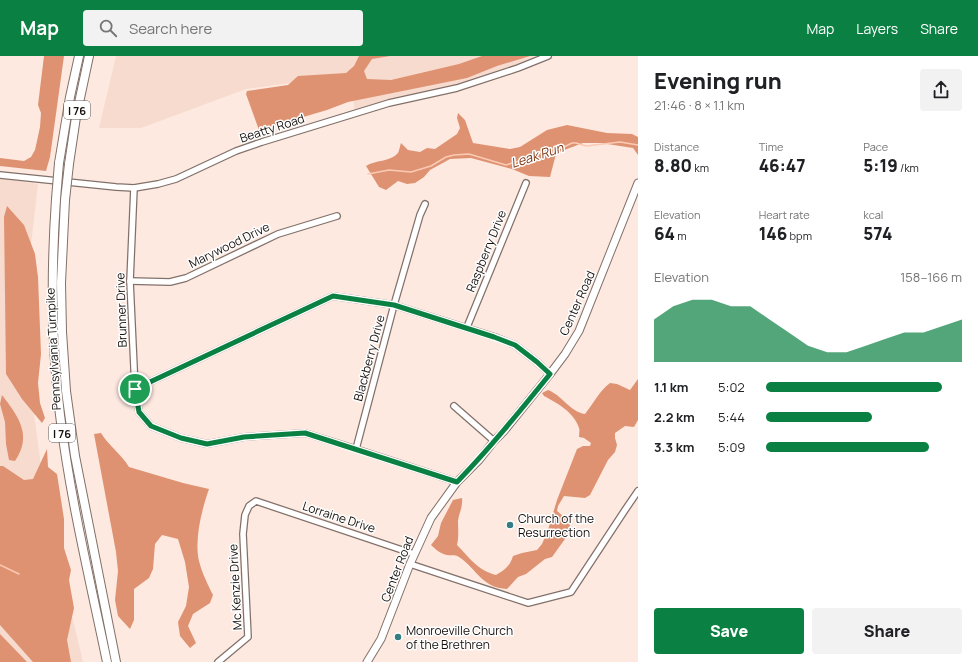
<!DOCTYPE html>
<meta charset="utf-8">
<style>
:root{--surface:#fff;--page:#f2f2f2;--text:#202124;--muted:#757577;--accent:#0b8043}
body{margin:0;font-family:Manrope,sans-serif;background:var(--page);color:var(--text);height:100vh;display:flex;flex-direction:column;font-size:15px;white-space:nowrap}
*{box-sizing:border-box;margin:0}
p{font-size:13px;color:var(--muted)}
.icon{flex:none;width:22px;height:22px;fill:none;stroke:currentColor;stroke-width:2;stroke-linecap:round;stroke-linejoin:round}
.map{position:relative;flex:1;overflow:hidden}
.drawer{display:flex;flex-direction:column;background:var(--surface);width:340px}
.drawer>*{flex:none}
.pin{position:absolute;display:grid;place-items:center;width:34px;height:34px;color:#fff;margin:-17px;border:2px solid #fff;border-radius:50%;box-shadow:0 1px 4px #0007}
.round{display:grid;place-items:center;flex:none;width:42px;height:42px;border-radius:4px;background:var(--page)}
.overview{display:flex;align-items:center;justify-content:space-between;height:68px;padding:0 16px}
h1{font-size:22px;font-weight:800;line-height:30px}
.metrics{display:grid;grid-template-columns:repeat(3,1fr);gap:6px;height:68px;padding:4px 16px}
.metrics div{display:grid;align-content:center}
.metrics b{font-size:17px;font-weight:800}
.metrics small{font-size:11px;font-weight:400}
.metrics p{font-size:11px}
.chart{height:112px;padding:8px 16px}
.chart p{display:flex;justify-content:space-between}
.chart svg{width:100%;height:72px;margin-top:4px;fill:var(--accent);opacity:.7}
.action{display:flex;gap:8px;margin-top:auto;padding:8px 16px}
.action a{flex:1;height:46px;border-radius:4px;background:var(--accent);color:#fff;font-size:16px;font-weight:800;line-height:46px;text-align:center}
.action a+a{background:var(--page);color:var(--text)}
ul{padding:0 16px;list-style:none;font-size:13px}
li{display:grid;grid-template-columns:64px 48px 1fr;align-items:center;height:30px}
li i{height:10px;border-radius:5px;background:var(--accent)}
header{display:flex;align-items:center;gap:24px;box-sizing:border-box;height:56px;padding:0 20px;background:var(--accent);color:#fff}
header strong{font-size:19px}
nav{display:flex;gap:22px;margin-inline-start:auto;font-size:14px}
.search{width:280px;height:36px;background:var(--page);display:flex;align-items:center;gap:10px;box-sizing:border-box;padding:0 14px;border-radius:4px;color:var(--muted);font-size:15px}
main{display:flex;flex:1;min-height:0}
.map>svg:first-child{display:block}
.built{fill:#f7dbcf}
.forest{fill:#df9271}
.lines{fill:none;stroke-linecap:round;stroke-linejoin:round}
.stream{stroke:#fbcab5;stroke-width:1.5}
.minor-casing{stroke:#82716a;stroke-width:8}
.major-casing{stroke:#82716a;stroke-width:9}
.highway-casing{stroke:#82716a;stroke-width:10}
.minor{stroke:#fff;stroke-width:5.5}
.major{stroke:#fff;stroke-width:7}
.highway{stroke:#fff;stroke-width:8}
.highway-bridge-casing{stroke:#82716a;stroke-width:10;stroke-linecap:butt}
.highway-bridge{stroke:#fff;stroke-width:8}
.route-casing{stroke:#fff;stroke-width:8}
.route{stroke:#0b8043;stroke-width:5}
.poi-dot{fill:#347d83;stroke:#fff;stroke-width:1.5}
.labels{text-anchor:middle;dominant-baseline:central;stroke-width:3;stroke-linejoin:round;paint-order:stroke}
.shield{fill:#fff;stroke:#5c5856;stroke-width:1}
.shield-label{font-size:11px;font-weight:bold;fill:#16100d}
.street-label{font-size:12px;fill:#16100d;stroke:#fff}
.poi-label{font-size:12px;fill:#16100d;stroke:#fff;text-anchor:start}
.water-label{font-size:13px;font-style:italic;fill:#7d3815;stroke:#fff}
</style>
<header>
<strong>Map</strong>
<div class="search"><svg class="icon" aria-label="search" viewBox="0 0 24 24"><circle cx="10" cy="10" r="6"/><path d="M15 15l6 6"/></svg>Search here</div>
<nav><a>Map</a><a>Layers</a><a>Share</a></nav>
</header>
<main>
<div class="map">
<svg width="638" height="606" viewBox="0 0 638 606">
<rect width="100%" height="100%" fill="#fde9e0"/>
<g class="built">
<path d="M116 0H548L457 32 355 57 350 19 246 33 141 72H99Z"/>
<path d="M0 122 38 128 27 224 29 320 42 418 59 505 83 606H0Z"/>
</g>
<g class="forest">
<path d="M44 0H64L50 101 46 115 0 110V102L24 105 31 101 35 94 40 71 41 57 38 49Z"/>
<path d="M359 0H390L372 3 364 15 367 23 391 24 459 8 482 0H530L497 10 467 22 348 46 327 54 259 74 246 38 247 35 288 29 298 20 346 17 354 10Z"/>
<path d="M458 57 465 64 473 87 510 93 520 91 547 74 567 69 607 77 632 78 638 81V99L633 92 601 87H583L559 96 556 98 550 121 529 120 512 113 471 102 450 103 430 114 424 121 415 127 407 128 398 125 386 134 379 131 366 110C375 104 390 106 398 97 399 95 400 90 401 87L408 94 420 96 427 92 435 93 457 78 460 72 457 62Z"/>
<path d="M7 150 24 169 35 198 38 221 41 298 38 327 40 347 45 362 42 367 22 343 6 318 4 161Z"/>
<path d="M638 323V364L634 371 625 370 615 377V382L617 389 615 396 608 404 590 439 585 442 564 440 558 450 557 455 570 466V476L552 501 545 503 526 518 518 521 507 533C482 532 477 513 459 501 454 498 452 500 447 499 441 498 435 493 431 489L438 480 441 467 453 444 462 442C463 451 459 457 458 465 458 473 459 481 457 489 470 502 477 514 496 519 505 514 510 510 513 500L522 497 537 494 542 488 548 474 557 444 577 393 583 390H590L591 387 584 382 579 381C579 378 580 374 579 372 574 356 557 347 544 340L542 337 548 334C562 339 570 356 585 358 593 348 600 334 610 327L617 328 630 334Z"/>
<path d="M2 339C18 360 33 379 15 405L9 404 6 388 5 366 0 348Z"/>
<path d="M101 377C109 390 121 398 129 411L183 427 209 433C202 453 194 483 199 505 202 517 208 529 213 539L210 547 193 558 188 570 196 587 190 592 180 580 178 566 186 550 189 531 185 506 178 483 162 479 155 488 153 513 149 522 134 533V564L130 573 118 560 115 544 118 515 116 496 94 378Z"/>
<path d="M47 393 48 411 57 418 64 463V492L71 514 69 524 74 552 67 584 71 606H33L0 569V410H3L24 424 33 423Z"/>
<path d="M0 578 27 606H0Z"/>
</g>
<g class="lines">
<g class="stream">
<path d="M368 118 389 114 411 116 431 110 446 101 454 99 469 98 506 109 532 101 546 93 562 92 572 87H576L586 90 620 86 638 89"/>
<path d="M0 509 19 518"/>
</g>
<g class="minor-casing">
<g id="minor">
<path d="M0 119 116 131 134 132 158 128 176 123 236 95 262 86 389 47 457 32 518 12 548 0"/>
<path d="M134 132 130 225 135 333 139 356 151 370 181 382 207 388 244 381 305 377 356 393 457 426"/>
<path d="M130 225 170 226 186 222 278 178 337 160"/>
<path d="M467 271 526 127"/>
<path d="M135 333 333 240 394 249 495 281 515 289 537 306 550 318"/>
<path d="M454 350 494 385"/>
<path d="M356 393 394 249 420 159 425 148"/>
<path d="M410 508 528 547 571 536 625 454 638 435"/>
<path d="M218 606 248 581 243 478 245 459 249 450 256 445 414 498"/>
</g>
</g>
<g class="major-casing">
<path id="major" d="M367 606 381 583 410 508 431 462 457 426 479 404 494 385 504 375 550 318 565 298 579 275 638 127"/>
</g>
<g class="highway-casing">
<g id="highway">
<path d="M59 107 70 41 79 0"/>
<path d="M69 108 76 61 89 0"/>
<path d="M56 143C51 216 51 287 60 359 70 442 90 524 107 606"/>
<path d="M65 144 61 227 62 276 66 335 75 400 116 606"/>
</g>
</g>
<use href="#minor" class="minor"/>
<use href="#major" class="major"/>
<use href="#highway" class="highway"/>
<g class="highway-bridge-casing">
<g id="highway-bridge">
<path d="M56 143 59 107"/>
<path d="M65 144 69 108"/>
</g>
</g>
<use href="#highway-bridge" class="highway-bridge"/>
</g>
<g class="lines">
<g class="route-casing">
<path id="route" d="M333 240 394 249 494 281 515 289 537 306 550 318C520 355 490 392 457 426L305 377 244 381 207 388 181 382 151 370 139 356 135 333Z"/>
</g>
<use href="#route" class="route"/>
</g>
<g class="poi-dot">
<circle cx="510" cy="469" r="4"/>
<circle cx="398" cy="581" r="4"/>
</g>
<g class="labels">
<g class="shield">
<rect x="64" y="45" width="26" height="18" rx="3"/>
<rect x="49" y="368" width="26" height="18" rx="3"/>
</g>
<g class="shield-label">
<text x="77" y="54">I 76</text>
<text x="62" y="377">I 76</text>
</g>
<g class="street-label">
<text transform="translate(272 72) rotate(-18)">Beatty Road</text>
<text transform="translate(229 189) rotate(-26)">Marywood Drive</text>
<text transform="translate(486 195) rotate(-68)">Raspberry Drive</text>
<text transform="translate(577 247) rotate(-66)">Center Road</text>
<text transform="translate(121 254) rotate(-92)">Brunner Drive</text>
<text transform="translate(53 293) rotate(-93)">Pennsylvania Turnpike</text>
<text transform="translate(369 302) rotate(-75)">Blackberry Drive</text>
<text transform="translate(339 461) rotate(18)">Lorraine Drive</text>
<text transform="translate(397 513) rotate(-69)">Center Road</text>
<text transform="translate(235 531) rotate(-93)">Mc Kenzie Drive</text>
</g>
<g class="poi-label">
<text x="518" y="462">Church of the<tspan x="518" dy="14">Resurrection</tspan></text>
<text x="406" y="574">Monroeville Church<tspan x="406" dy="14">of the Brethren</tspan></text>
</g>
<g class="water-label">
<text transform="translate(537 99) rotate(-18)">Leak Run</text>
</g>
</g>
</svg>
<div class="pin" style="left:135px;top:333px;background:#1e9e55"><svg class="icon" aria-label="arrive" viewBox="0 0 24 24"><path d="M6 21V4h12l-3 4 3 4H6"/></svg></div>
</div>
<section class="drawer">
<div class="overview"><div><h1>Evening run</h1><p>21:46 · 8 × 1.1 km</p></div><a class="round"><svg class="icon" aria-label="share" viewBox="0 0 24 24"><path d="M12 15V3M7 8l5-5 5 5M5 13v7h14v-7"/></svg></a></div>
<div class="metrics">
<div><p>Distance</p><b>8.80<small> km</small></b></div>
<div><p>Time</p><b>46:47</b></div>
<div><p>Pace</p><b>5:19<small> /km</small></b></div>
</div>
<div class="metrics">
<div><p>Elevation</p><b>64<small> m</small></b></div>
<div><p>Heart rate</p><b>146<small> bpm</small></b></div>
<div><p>kcal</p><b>574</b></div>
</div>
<div class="chart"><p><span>Elevation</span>158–166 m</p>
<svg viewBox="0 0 160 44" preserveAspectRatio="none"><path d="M0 44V18L10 10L20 6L30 6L40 10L50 10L60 18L70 26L80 34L90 38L100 38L110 34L120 30L130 26L140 26L150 22L160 18V44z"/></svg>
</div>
<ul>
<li><b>1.1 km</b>5:02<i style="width:90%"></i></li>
<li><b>2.2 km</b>5:44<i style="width:54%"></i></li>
<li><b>3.3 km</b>5:09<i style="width:83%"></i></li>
</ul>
<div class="action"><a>Save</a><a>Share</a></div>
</section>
</main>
